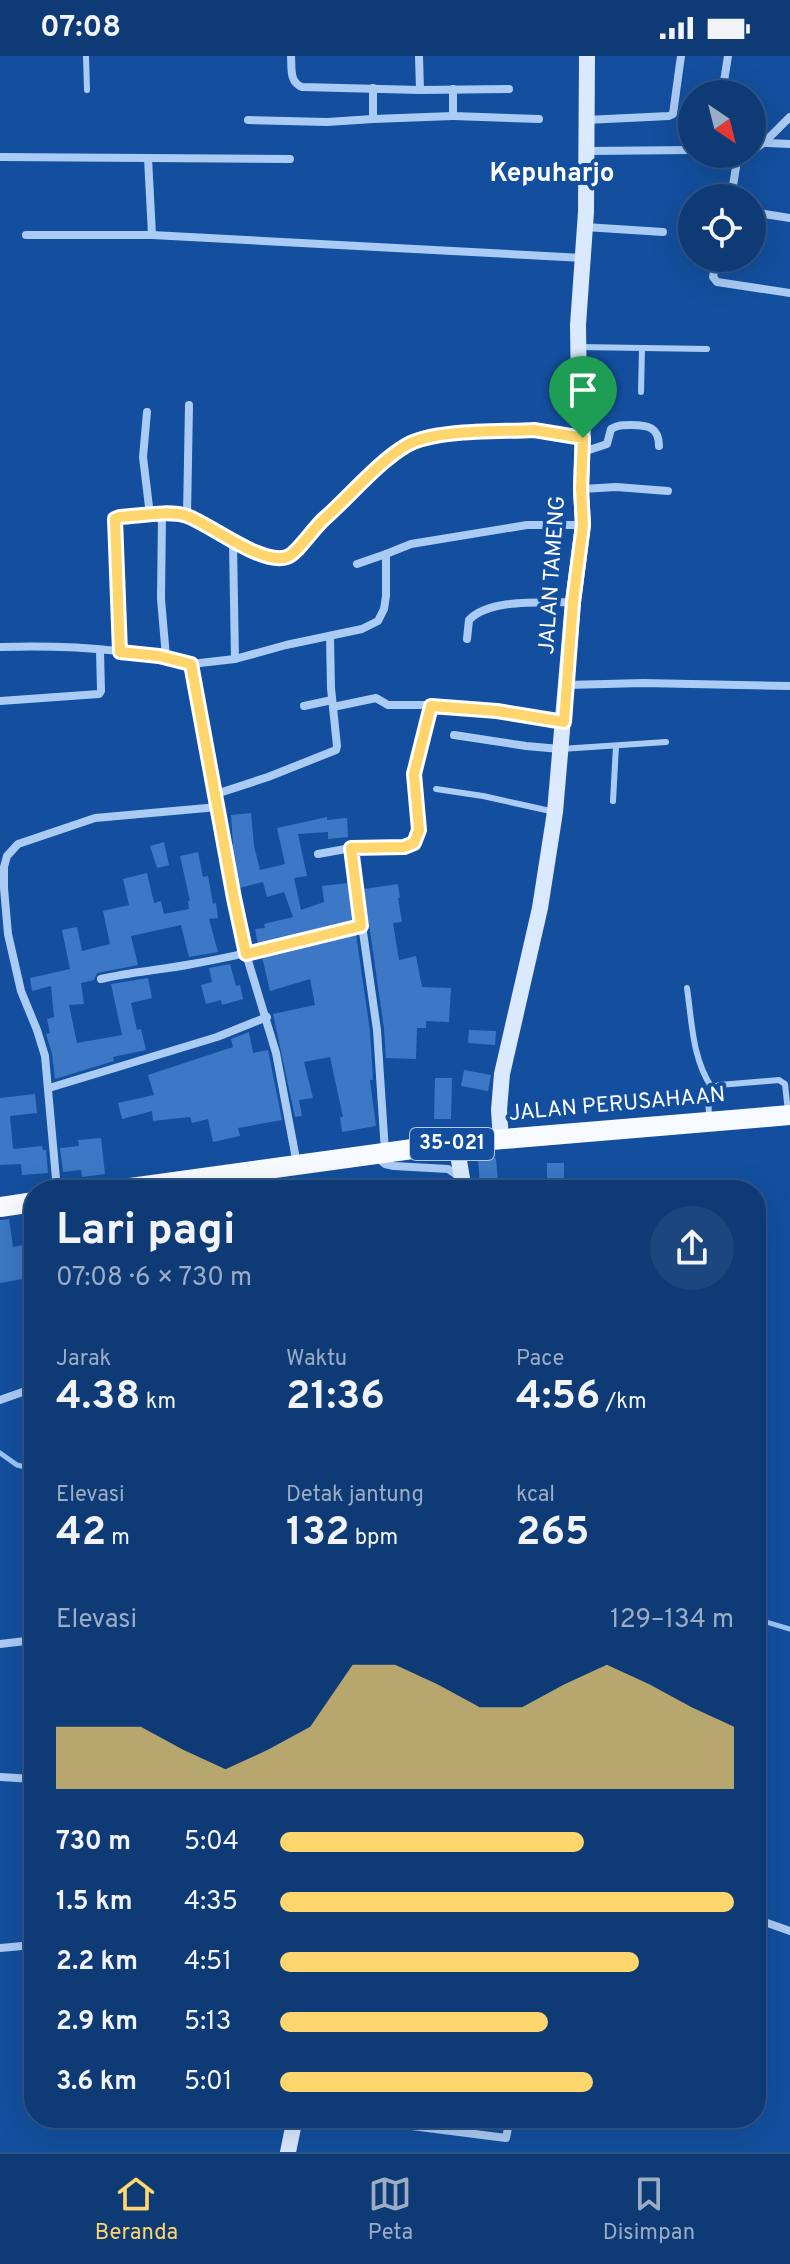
<!DOCTYPE html>
<html lang="id">
<meta charset="utf-8">
<style>
:root{--surface:#0e3b76;--page:#1c467e;--text:#f1f3f6;--muted:#9badc5;--line:#2e5588;--accent:#ffd66d}
body{margin:0;font-family:Overpass,sans-serif;background:var(--page);color:var(--text);height:100vh;display:flex;flex-direction:column;font-size:30px;white-space:nowrap}
*{box-sizing:border-box;margin:0}
p{font-size:26px;color:var(--muted)}
.icon{flex:none;width:44px;height:44px;fill:none;stroke:currentColor;stroke-width:2;stroke-linecap:round;stroke-linejoin:round}
.map{position:relative;flex:1;overflow:hidden}
.drawer{position:absolute;left:24px;top:1124px;width:742px;height:948px;display:flex;flex-direction:column;background:var(--surface);border-radius:32px;box-shadow:0 8px 32px #0002,0 0 0 2px var(--line)}
.drawer>*{flex:none}
.needle{width:52px;rotate:145deg}
.controls{position:absolute;left:678px;top:24px;display:grid;gap:16px}
.controls a{display:grid;place-items:center;width:88px;height:88px;border-radius:50%;background:var(--surface);box-shadow:0 8px 32px #0002,0 0 0 2px var(--line);font-size:40px}
.pin{position:absolute;display:grid;place-items:center;width:68px;height:68px;color:#fff;margin:-82px -34px;border-radius:50% 50% 50% 0;rotate:-45deg;box-shadow:0 0 8px #0007}
.pin .icon{rotate:45deg}
.round{display:grid;place-items:center;flex:none;width:84px;height:84px;border-radius:42px;background:var(--page)}
.summary{display:flex;align-items:center;justify-content:space-between;height:136px;padding:0 32px}
h1{font-size:44px;font-weight:700;line-height:60px}
.stats{display:grid;grid-template-columns:repeat(3,1fr);gap:12px;height:136px;padding:8px 32px}
.stats div{display:grid;align-content:center}
.stats b{font-size:40px;font-weight:700}
.stats small{font-size:22px;font-weight:400}
.stats p{font-size:22px}
.chart{height:224px;padding:16px 32px}
.chart p{display:flex;justify-content:space-between}
.chart svg{width:100%;height:144px;margin-top:8px;fill:var(--accent);opacity:.7}
ul{padding:0 32px;list-style:none;font-size:26px}
li{display:grid;grid-template-columns:128px 96px 1fr;align-items:center;height:60px}
li i{height:20px;border-radius:10px;background:var(--accent)}
.status{display:flex;justify-content:space-between;align-items:center;height:56px;padding:0 40px;background:var(--surface);direction:ltr}
.status svg{height:22px;fill:currentColor}
.dock{display:flex;justify-content:space-around;align-items:center;height:112px;border-top:2px solid var(--line);background:var(--surface);font-size:22px;color:var(--muted)}
.dock a{display:grid;justify-items:center;gap:4px}
.dock .current{color:var(--accent)}
.map>svg:first-child{display:block}
.lines{fill:none;stroke-linecap:round;stroke-linejoin:round}
.stream{stroke:#9cc6f7;stroke-width:5}
.building{fill:#3c78c5}
.lane{stroke:#aacbf4;stroke-width:6}
.street{stroke:#aacbf4;stroke-width:8}
.secondary{stroke:#dae9fd;stroke-width:16}
.primary{stroke:#f7faff;stroke-width:20}
.route-casing{stroke:#fff;stroke-width:16}
.route{stroke:#ffd66d;stroke-width:10}
.labels{text-anchor:middle;dominant-baseline:central;stroke-width:8;stroke-linejoin:round;paint-order:stroke}
.shield{fill:#134f9e;stroke:#b8cae2;stroke-width:2}
.shield-label{font-size:20px;font-weight:bold;fill:#fff}
.street-label{font-size:22px;fill:#fff;stroke:#134f9e}
.quarter-label{font-size:26px;font-weight:bold;fill:#fff;stroke:#134f9e}
</style>
<div class="status"><b>07:08</b><svg viewBox="0 0 49 12"><path d="M0 12V9h3v3zM5 12V6h3v6zM10 12V3h3v9zM15 12V0h3v12zM26 1h20v11H26zM47 4h2v5h-2z"/></svg></div>
<div class="map">
<svg width="790" height="2096" viewBox="0 0 790 2096">
<rect width="100%" height="100%" fill="#134f9e"/>
<g class="lines">
<g class="stream">
<path d="M0 1397 17 1409 34 1413"/>
<path d="M756 1563 790 1573"/>
</g>
</g>
<g class="building">
<path d="M251 757 254 790 260 814 285 808 277 772 327 761V764L347 762 348 781 328 783V776L298 778 307 820 294 822 301 854 324 846 322 830 348 827 354 864 258 888 255 873 265 872 264 868 293 861 284 836 267 841 263 826 239 832 231 788H233L231 759Z"/>
<path d="M164 786 169 809 157 812 150 790Z"/>
<path d="M198 796 203 821 208 820 213 848 216 847 218 862 209 863 218 896 189 901 181 869 131 880 138 909 97 917 94 924 81 927 84 948 69 949 77 987 122 979 111 928 148 922 152 942 131 947 137 974 141 973 146 994 113 1001 114 1005 55 1023 52 998 46 978 50 977 47 963 54 961 51 930 32 935 30 922 70 913 62 874 77 871 82 895 110 888 103 855 129 849 123 823 147 817 154 847 161 845 164 858 189 853 188 845H190L180 800Z"/>
<path d="M398 828 400 842H398L402 866 393 867 399 904 416 900 422 931 451 932 449 966 426 965V972H417L416 1003 386 1002 384 973 364 833Z"/>
<path d="M356 878 370 975 373 1024H370L376 1070 342 1076 340 1061H343L330 1001 304 1006 313 1042 299 1044 302 1060 295 1061 273 958 315 949 310 923 270 935 262 901Z"/>
<path d="M230 908 236 930 240 929 243 943 222 949 221 944 206 948 201 929 212 926 209 912Z"/>
<path d="M469 974 496 975 495 989 468 987Z"/>
<path d="M249 976 253 997 268 994 282 1064 238 1072 240 1080 213 1086 208 1063 192 1067 190 1061 153 1065 152 1055 122 1063 118 1047 154 1039 148 1019 233 991 231 983Z"/>
<path d="M464 1014 491 1019 488 1035 461 1030Z"/>
<path d="M435 1022H452L451 1063H434Z"/>
<path d="M35 1038 37 1057 10 1060 13 1093 42 1090 43 1094H46L48 1117 22 1119 21 1108 0 1109V1042Z"/>
<path d="M101 1082 105 1118 82 1121 81 1114 63 1116 60 1092 79 1090 78 1084Z"/>
<path d="M496 1102 498 1127 480 1129 478 1104Z"/>
<rect x="547" y="1107" width="17" height="27"/>
<path d="M9 1163 13 1191 34 1187V1221L0 1227V1164Z"/>
</g>
<g class="lines">
<g class="lane">
<path d="M86 0 87 34"/>
<path d="M579 291 707 293"/>
<path d="M641 336 642 292"/>
<path d="M561 693 666 686"/>
<path d="M436 733 483 740 555 756"/>
<path d="M613 745 616 690"/>
<path d="M687 932C692 966 692 1002 712 1032"/>
<path d="M709 1060 708 1039 712 1032 719 1029 779 1024 785 1028 788 1056"/>
</g>
<g class="street">
<path d="M291 0C292 12 289 26 302 31L420 34 419 0"/>
<path d="M373 32V63L453 60"/>
<path d="M453 33V60L539 63"/>
<path d="M420 34 509 33"/>
<path d="M722 38 728 0"/>
<path d="M248 64 327 66 373 63"/>
<path d="M586 64 669 60 673 58 681 0"/>
<path d="M767 87 790 88"/>
<path d="M587 95 692 94"/>
<path d="M752 95C767 86 777 73 790 61"/>
<path d="M731 98 737 105 748 98"/>
<path d="M0 101 290 103"/>
<path d="M148 102 152 179"/>
<path d="M731 142 737 105"/>
<path d="M752 156 790 162"/>
<path d="M585 171 663 176"/>
<path d="M26 179H152L583 202"/>
<path d="M717 202 713 221 717 226 790 237"/>
<path d="M147 356 143 401 150 459"/>
<path d="M583 396 607 388 611 373C618 369 622 369 631 369 648 369 659 371 659 390"/>
<path d="M582 433 616 431 668 435"/>
<path d="M162 459 161 543 166 601"/>
<path d="M187 460 189 349"/>
<path d="M233 487 235 603"/>
<path d="M357 508 386 498"/>
<path d="M467 583 469 564C490 542 543 547 573 546"/>
<path d="M0 591C64 589 129 592 191 608"/>
<path d="M120 596 114 469 115 463 120 461 177 458 187 460 233 487 277 502 288 501 298 493 321 465 351 440 374 415 406 390 416 385 424 382 454 378 534 374 583 382"/>
<path d="M567 629 643 627 790 630"/>
<path d="M0 645 99 638 101 635 100 595"/>
<path d="M304 650 332 644"/>
<path d="M333 651 376 642 388 649H425L497 655 563 665"/>
<path d="M454 679 526 690 560 693"/>
<path d="M216 738 268 721 336 694 337 690 331 632 330 581"/>
<path d="M351 792 377 974 385 1096"/>
<path d="M318 798 351 792 404 791 414 787C424 768 416 750 415 731 413 703 425 676 431 650"/>
<path d="M101 923C131 916 161 914 192 908 249 898 305 884 361 870"/>
<path d="M49 1032 217 981 267 961"/>
<path d="M378 1102 385 1108 394 1110 448 1113 460 1121"/>
<path d="M297 1108 276 997 246 898 234 842 191 608 235 603 286 589 362 573 378 565 384 553 386 540V498L411 488 527 469H583"/>
<path d="M57 1134 45 1000 37 974 21 935 8 878 4 832V811L7 800 18 788 95 762 218 751"/>
<path d="M0 1344 34 1332"/>
<path d="M0 1588 34 1584"/>
<path d="M0 1721 34 1723"/>
<path d="M756 1863 790 1875"/>
<path d="M0 1892 34 1889"/>
<path d="M349 2062 506 2082 510 2062"/>
</g>
<g class="secondary">
<path d="M501 1084 499 1054 502 1018 540 852 555 756 573 546 583 469 581 433 583 366 579 338 578 269 586 156 587 0"/>
<path d="M456 1087 464 1134"/>
<path d="M288 2096 295 2062"/>
</g>
<g class="primary">
<path d="M116 1134 456 1087 790 1059"/>
<path d="M0 1151 34 1146"/>
</g>
</g>
<g class="lines">
<g class="route-casing">
<path id="route" d="M534 374 583 382 581 433 583 469 573 546 564 666 497 655 431 650 414 718 419 774 414 787 404 791 351 792 361 870 246 898 234 842 191 608 159 600 120 596 115 463 120 461C139 460 169 454 187 460 210 468 262 510 287 501 298 497 314 471 325 462 350 440 379 405 407 389 436 373 500 376 534 374Z"/>
</g>
<use href="#route" class="route"/>
</g>
<g class="labels">
<rect class="shield" x="410" y="1072" width="84" height="32" rx="6"/>
<g class="shield-label">
<text x="452" y="1088">35-021</text>
</g>
<g class="street-label">
<text transform="translate(553 519) rotate(-86)">JALAN TAMENG</text>
<text transform="translate(617 1049) rotate(-5)">JALAN PERUSAHAAN</text>
</g>
<g class="quarter-label">
<text x="552" y="118">Kepuharjo</text>
</g>
</g>
</svg>
<div class="controls">
<a><svg class="needle" viewBox="-14 -14 28 28"><path d="M0-13l5 13h-10z" fill="#e53935"/><path d="M0 13l5-13h-10z" fill="#9badc5"/></svg></a>
<a><svg class="icon" aria-label="locate" viewBox="0 0 24 24"><circle cx="12" cy="12" r="6"/><path d="M12 2v4M12 18v4M2 12h4M18 12h4"/></svg></a>
</div>
<div class="pin" style="left:583px;top:382px;background:#1e9e55"><svg class="icon" aria-label="arrive" viewBox="0 0 24 24"><path d="M6 21V4h12l-3 4 3 4H6"/></svg></div>
<section class="drawer">
<div class="summary"><div><h1>Lari pagi</h1><p>07:08 · 6 × 730 m</p></div><a class="round"><svg class="icon" aria-label="share" viewBox="0 0 24 24"><path d="M12 15V3M7 8l5-5 5 5M5 13v7h14v-7"/></svg></a></div>
<div class="stats">
<div><p>Jarak</p><b>4.38<small> km</small></b></div>
<div><p>Waktu</p><b>21:36</b></div>
<div><p>Pace</p><b>4:56<small> /km</small></b></div>
</div>
<div class="stats">
<div><p>Elevasi</p><b>42<small> m</small></b></div>
<div><p>Detak jantung</p><b>132<small> bpm</small></b></div>
<div><p>kcal</p><b>265</b></div>
</div>
<div class="chart"><p><span>Elevasi</span>129–134 m</p>
<svg viewBox="0 0 160 44" preserveAspectRatio="none"><path d="M0 44V25L10 25L20 25L30 32L40 38L50 32L60 25L70 6L80 6L90 12L100 19L110 19L120 12L130 6L140 12L150 19L160 25V44z"/></svg>
</div>
<ul>
<li><b>730 m</b>5:04<i style="width:67%"></i></li>
<li><b>1.5 km</b>4:35<i style="width:100%"></i></li>
<li><b>2.2 km</b>4:51<i style="width:79%"></i></li>
<li><b>2.9 km</b>5:13<i style="width:59%"></i></li>
<li><b>3.6 km</b>5:01<i style="width:69%"></i></li>
</ul>
</section>
</div>
<nav class="dock">
<a class="current"><svg class="icon" aria-label="home" viewBox="0 0 24 24"><path d="M3 11l9-7 9 7M6 9v11h12V9"/></svg>Beranda</a>
<a><svg class="icon" aria-label="map" viewBox="0 0 24 24"><path d="M3 6l6-2 6 2 6-2v14l-6 2-6-2-6 2zM9 4v14M15 6v14"/></svg>Peta</a>
<a><svg class="icon" aria-label="saved" viewBox="0 0 24 24"><path d="M7 4h10v16l-5-4-5 4z"/></svg>Disimpan</a>
</nav>
